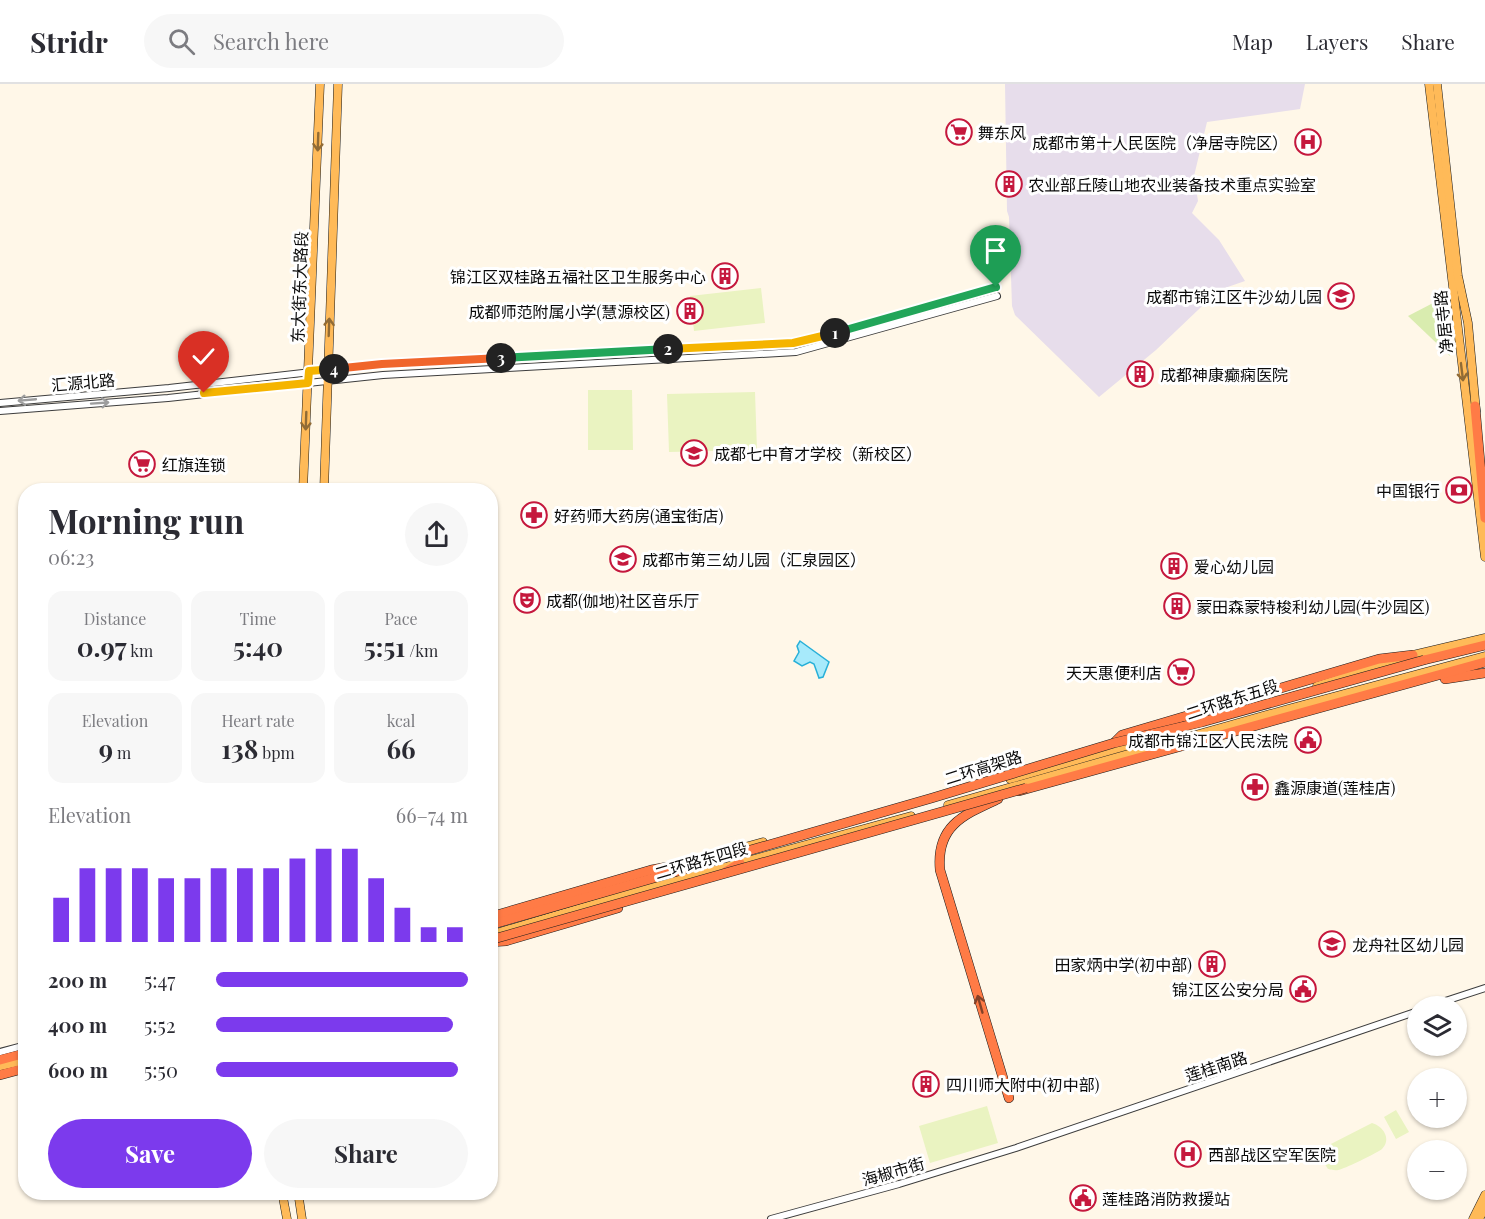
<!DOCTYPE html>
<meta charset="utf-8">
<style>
:root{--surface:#fff;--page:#f7f7f7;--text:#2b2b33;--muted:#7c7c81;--line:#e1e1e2;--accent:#7c3aed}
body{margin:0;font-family:"Playfair Display","Noto Sans SC",serif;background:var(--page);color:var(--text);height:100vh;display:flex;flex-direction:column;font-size:22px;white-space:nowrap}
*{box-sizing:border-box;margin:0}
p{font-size:20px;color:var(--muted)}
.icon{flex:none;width:33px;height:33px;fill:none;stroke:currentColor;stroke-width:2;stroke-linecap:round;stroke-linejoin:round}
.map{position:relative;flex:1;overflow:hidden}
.panel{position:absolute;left:18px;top:399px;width:480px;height:717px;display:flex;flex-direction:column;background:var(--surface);border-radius:24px;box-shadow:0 2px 4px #0004}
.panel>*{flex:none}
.controls{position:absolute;left:1407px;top:912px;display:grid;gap:12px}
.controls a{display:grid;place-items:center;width:60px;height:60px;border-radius:50%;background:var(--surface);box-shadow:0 2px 4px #0004;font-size:30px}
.pin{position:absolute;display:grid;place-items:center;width:51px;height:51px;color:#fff;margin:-62px -26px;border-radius:50% 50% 50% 0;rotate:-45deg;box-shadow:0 0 6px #0007}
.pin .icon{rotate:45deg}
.km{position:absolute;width:30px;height:30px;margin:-15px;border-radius:50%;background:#222;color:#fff;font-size:16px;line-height:30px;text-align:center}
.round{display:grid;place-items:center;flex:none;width:63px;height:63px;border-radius:32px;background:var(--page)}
.head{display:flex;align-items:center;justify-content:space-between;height:102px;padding:0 30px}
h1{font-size:33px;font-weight:700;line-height:45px}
.stats{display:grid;grid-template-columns:repeat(3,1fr);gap:9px;height:102px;padding:6px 30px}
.stats div{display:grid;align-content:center;border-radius:15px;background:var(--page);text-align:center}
.stats b{font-size:26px;font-weight:700}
.stats small{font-size:16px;font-weight:400}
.stats p{font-size:16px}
.chart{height:168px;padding:12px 30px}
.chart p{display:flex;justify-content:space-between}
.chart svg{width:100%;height:108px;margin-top:6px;stroke:var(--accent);stroke-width:6}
.cta{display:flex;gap:12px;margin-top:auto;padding:12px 30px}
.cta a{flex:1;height:69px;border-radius:36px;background:var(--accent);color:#fff;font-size:24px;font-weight:700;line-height:69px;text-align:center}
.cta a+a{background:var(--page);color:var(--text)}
ul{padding:0 30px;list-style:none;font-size:20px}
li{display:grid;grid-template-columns:96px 72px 1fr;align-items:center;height:45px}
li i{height:15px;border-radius:8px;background:var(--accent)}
header{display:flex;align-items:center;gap:36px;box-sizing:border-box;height:84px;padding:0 30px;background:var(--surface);border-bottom:2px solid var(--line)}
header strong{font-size:28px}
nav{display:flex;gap:33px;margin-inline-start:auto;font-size:21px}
.search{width:420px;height:54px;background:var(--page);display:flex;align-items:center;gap:15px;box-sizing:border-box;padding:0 21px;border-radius:33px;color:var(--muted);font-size:22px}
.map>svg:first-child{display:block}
.industrial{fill:#e7ddeb}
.green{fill:#d9ecaf}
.pitch{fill:#eaf3c1}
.water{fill:#a7eafb;stroke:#28b0d8;stroke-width:1.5}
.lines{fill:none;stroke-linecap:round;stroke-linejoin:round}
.minor-casing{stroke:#3d3d3d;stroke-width:8}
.major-casing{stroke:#1b1b1b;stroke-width:9}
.highway-casing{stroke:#1b1b1b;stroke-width:10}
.minor{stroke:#fff;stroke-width:6}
.major{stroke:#ffba58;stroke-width:8}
.highway{stroke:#ff7b46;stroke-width:9}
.highway-bridge-casing{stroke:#1b1b1b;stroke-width:10;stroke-linecap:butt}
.highway-bridge{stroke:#ff7b46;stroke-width:9}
.oneway{stroke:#916b35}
.oneway2{stroke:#9d9d9d}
.oneway3{stroke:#844228}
.split-1-casing{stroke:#fff;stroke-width:12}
.split-2-casing{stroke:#fff;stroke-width:12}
.split-3-casing{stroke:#fff;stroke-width:12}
.split-4-casing{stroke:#fff;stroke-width:12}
.split-5-casing{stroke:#fff;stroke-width:12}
.split-1{stroke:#22a559;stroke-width:8}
.split-2{stroke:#f5b400;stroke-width:8}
.split-3{stroke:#22a559;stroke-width:8}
.split-4{stroke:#f0652b;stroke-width:8}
.split-5{stroke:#f5b400;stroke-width:8}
.labels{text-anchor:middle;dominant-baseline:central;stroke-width:6;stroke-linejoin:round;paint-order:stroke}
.poi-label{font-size:16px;fill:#0a0a0a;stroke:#fff;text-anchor:start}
.street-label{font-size:16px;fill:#0a0a0a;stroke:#fff}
</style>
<header>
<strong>Stridr</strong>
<div class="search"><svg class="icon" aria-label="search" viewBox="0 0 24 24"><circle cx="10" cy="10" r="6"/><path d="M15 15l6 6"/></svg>Search here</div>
<nav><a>Map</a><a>Layers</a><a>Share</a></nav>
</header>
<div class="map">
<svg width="1485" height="1135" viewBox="0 0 1485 1135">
<rect width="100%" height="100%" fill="#fff7e8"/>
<path class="industrial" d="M1005 0H1305L1300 25 1207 38 1194 92 1198 117 1192 129 1219 156 1245 197 1219 206 1156 266 1099 313 1015 231 1012 222 1009 133 1007 127Z"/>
<path class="green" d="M1435 218 1447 227 1450 272 1408 232Z"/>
<g class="pitch">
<path d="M761 204 765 239 694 247 690 212Z"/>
<path d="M588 306H632L633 366H588Z"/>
<path d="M755 308 757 366 669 368 667 310Z"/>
<path d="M987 1022 998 1059 930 1079 919 1042Z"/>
<path d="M1396 1026 1409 1048 1396 1055 1384 1033Z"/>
<path d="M1372 1039C1383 1042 1392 1055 1382 1065 1379 1068 1342 1086 1338 1086 1336 1087 1329 1085 1328 1085 1323 1077 1320 1072 1325 1063Z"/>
</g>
<path class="water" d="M800 557 829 578 823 593 819 594 814 580 810 578 802 582 794 577 799 568 797 562Z"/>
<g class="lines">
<g class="minor-casing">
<g id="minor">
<path d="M0 319 169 304 382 280 793 259 996 203"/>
<path d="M0 327 168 314 383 291 796 268 997 212"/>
<path d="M1430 922 1485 904"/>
<path d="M0 968 26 961"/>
<path d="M771 1135 899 1100 1016 1064 1418 927"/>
</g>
</g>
<g class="major-casing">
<g id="major">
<path d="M1429 0 1485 473"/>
<path d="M1437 0 1458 192 1468 239 1476 327"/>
<path d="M303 406 320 0"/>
<path d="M324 406 338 0"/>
<path d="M1317 602 1413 571 1485 554"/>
<path d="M1010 695 1154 654"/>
<path d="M948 721 1288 625 1485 572"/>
<path d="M673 783 763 758"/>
<path d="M490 851 634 808 911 732"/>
<path d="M0 982 26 976"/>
<path d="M282 1108 287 1135"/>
<path d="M298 1108 302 1135"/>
<path d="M1473 1135 1485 1111"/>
<path d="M1479 1135 1485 1124"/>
</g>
</g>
<g class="highway-casing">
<g id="highway">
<path d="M1475 322 1485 434"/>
<path d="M1424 576 1485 561"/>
<path d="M1445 595 1485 589"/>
<path d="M1114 659 1122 651 1379 575 1413 571"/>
<path d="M1019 707 1485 578"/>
<path d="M998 715C963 731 936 742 940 786L1009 1014"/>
<path d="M725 788 740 779"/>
<path d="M490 858 506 857 618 824"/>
<path d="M0 976 26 969"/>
<path d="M0 991 26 984"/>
</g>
</g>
<use href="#minor" class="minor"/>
<use href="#major" class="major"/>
<use href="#highway" class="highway"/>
<g class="highway-bridge-casing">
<g id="highway-bridge">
<path d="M490 833 651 786 678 781"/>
<path d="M490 841 932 714 1114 659 1202 638 1424 576"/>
<path d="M490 856 1026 704"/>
</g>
</g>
<use href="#highway-bridge" class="highway-bridge"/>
</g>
<defs><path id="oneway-shaft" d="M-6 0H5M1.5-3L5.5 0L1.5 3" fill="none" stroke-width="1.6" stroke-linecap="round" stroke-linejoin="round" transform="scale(1.5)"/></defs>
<g class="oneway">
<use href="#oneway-shaft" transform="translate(318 58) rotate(92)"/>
<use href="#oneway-shaft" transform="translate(329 243) rotate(-88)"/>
<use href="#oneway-shaft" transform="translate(1462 288) rotate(83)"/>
<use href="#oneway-shaft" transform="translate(306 337) rotate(92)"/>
</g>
<g class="oneway2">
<use href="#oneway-shaft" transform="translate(27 316) rotate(175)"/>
<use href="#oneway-shaft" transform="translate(100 319) rotate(-4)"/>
</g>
<use class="oneway3" href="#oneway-shaft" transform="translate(980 920) rotate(-106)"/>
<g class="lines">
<g class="split-1-casing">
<path id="split-1" d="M835 249 996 203"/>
</g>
<g class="split-2-casing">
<path id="split-2" d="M668 265 793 259 835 249"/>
</g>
<g class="split-3-casing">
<path id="split-3" d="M501 274 668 265"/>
</g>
<g class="split-4-casing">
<path id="split-4" d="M334 285 382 280 501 274"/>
</g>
<g class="split-5-casing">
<path id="split-5" d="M204 309 308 299 309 287 334 285"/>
</g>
<use href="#split-1" class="split-1"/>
<use href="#split-2" class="split-2"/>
<use href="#split-3" class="split-3"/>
<use href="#split-4" class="split-4"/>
<use href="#split-5" class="split-5"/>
</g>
<defs>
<g id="supermarket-ring" transform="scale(1.35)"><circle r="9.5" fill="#fff" stroke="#c5183d" stroke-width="1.5"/><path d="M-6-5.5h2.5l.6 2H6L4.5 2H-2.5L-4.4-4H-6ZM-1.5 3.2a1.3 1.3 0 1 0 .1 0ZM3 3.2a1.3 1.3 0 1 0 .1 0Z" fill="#c5183d"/></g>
<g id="hospital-ring" transform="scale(1.35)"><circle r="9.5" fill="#fff" stroke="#c5183d" stroke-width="1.5"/><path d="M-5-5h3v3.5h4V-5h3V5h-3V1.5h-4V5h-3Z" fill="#c5183d"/></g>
<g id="building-ring" transform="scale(1.35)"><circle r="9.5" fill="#fff" stroke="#c5183d" stroke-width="1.5"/><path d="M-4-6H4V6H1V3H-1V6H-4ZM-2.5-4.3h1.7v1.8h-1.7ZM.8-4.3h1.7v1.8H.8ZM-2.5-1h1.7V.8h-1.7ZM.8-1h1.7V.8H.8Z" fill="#c5183d"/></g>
<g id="school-ring" transform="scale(1.35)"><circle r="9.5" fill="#fff" stroke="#c5183d" stroke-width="1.5"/><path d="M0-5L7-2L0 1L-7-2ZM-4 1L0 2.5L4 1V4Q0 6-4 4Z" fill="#c5183d"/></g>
<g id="bank-ring" transform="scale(1.35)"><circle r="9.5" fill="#fff" stroke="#c5183d" stroke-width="1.5"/><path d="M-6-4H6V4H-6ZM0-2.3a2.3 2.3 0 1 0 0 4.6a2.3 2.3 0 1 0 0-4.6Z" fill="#c5183d"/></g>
<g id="pharmacy-ring" transform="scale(1.35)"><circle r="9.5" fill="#fff" stroke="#c5183d" stroke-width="1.5"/><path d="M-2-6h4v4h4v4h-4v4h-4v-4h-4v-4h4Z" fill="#c5183d"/></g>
<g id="theatre-ring" transform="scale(1.35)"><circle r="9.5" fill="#fff" stroke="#c5183d" stroke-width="1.5"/><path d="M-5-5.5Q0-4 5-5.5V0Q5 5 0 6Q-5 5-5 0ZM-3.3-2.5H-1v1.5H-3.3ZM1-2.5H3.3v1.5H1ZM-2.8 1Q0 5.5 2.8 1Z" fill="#c5183d"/></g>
<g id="civic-ring" transform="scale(1.35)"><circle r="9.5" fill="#fff" stroke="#c5183d" stroke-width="1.5"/><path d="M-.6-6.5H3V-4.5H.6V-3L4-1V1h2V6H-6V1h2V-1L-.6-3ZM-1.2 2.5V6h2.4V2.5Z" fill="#c5183d"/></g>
</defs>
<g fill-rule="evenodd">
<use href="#supermarket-ring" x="959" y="48"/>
<use href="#hospital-ring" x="1308" y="58"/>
<use href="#building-ring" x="1009" y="100"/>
<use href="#building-ring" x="725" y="192"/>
<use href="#school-ring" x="1341" y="212"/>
<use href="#building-ring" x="690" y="227"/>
<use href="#building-ring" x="1140" y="290"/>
<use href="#school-ring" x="694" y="369"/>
<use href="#supermarket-ring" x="142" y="380"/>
<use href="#bank-ring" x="1459" y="406"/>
<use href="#pharmacy-ring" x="534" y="431"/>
<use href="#school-ring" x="623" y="475"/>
<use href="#building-ring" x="1174" y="482"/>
<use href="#theatre-ring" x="527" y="516"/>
<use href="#building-ring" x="1177" y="522"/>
<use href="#supermarket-ring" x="1181" y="588"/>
<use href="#civic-ring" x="1308" y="656"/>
<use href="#pharmacy-ring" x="1255" y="703"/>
<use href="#school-ring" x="1332" y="860"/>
<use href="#building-ring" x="1212" y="880"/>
<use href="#civic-ring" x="1303" y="905"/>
<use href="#building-ring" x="926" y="1000"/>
<use href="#hospital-ring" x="1188" y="1070"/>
<use href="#civic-ring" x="1083" y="1114"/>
</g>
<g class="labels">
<g class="poi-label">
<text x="978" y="48">舞东风</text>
<text x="1288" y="58" text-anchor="end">成都市第十人民医院（净居寺院区）</text>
<text x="1028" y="100">农业部丘陵山地农业装备技术重点实验室</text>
<text x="706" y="192" text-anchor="end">锦江区双桂路五福社区卫生服务中心</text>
<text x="1322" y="212" text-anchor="end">成都市锦江区牛沙幼儿园</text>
<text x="670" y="227" text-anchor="end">成都师范附属小学(慧源校区)</text>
<text x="1160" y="290">成都神康癫痫医院</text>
<text x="714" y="369">成都七中育才学校（新校区）</text>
<text x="162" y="380">红旗连锁</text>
<text x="1440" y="406" text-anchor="end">中国银行</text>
<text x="554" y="431">好药师大药房(通宝街店)</text>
<text x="642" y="475">成都市第三幼儿园（汇泉园区）</text>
<text x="1194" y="482">爱心幼儿园</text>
<text x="546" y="516">成都(伽地)社区音乐厅</text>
<text x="1196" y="522">蒙田森蒙特梭利幼儿园(牛沙园区)</text>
<text x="1162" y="588" text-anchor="end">天天惠便利店</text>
<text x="1288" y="656" text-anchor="end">成都市锦江区人民法院</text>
<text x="1274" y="703">鑫源康道(莲桂店)</text>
<text x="1352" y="860">龙舟社区幼儿园</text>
<text x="1192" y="880" text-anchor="end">田家炳中学(初中部)</text>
<text x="1284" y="905" text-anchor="end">锦江区公安分局</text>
<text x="946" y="1000">四川师大附中(初中部)</text>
<text x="1208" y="1070">西部战区空军医院</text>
<text x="1102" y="1114">莲桂路消防救援站</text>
</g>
<g class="street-label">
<text transform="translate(299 203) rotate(-88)">东大街东大路段</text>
<text transform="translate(1443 238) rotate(-96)">净居寺路</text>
<text transform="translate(83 298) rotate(-5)">汇源北路</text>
<text transform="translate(1232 615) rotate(-18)">二环路东五段</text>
<text transform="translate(983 683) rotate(-17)">二环高架路</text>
<text transform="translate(701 776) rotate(-16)">二环路东四段</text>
<text transform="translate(1216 982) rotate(-18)">莲桂南路</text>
<text transform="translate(893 1087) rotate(-16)">海椒市街</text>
</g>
</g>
</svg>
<div class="controls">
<a><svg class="icon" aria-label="layers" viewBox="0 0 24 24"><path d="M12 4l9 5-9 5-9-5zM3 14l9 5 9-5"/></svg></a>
<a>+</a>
<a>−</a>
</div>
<div class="pin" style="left:996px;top:203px;background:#1e9e55"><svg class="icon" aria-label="arrive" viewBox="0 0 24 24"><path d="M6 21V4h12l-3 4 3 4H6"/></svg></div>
<div class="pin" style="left:204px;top:309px;background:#d93025"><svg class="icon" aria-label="check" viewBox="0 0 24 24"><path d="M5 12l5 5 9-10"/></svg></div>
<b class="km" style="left:835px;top:249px">1</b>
<b class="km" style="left:668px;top:265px">2</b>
<b class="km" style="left:501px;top:274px">3</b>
<b class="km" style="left:334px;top:285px">4</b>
<section class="panel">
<div class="head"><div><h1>Morning run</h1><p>06:23</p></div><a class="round"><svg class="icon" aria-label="share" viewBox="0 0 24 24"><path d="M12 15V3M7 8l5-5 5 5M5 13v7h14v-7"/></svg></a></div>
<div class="stats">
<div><p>Distance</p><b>0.97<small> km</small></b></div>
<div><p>Time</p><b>5:40</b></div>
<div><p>Pace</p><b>5:51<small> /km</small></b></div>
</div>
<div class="stats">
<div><p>Elevation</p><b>9<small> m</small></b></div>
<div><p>Heart rate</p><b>138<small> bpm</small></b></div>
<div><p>kcal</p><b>66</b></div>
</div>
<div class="chart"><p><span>Elevation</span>66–74 m</p>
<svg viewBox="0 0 160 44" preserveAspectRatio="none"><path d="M5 44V26M15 44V14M25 44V14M35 44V14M45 44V18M55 44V18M65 44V14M75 44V14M85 44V14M95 44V10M105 44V6M115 44V6M125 44V18M135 44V30M145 44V38M155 44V38"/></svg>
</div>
<ul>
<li><b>200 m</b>5:47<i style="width:100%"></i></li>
<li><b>400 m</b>5:52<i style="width:94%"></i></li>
<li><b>600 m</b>5:50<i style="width:96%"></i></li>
</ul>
<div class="cta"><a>Save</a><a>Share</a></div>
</section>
</div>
